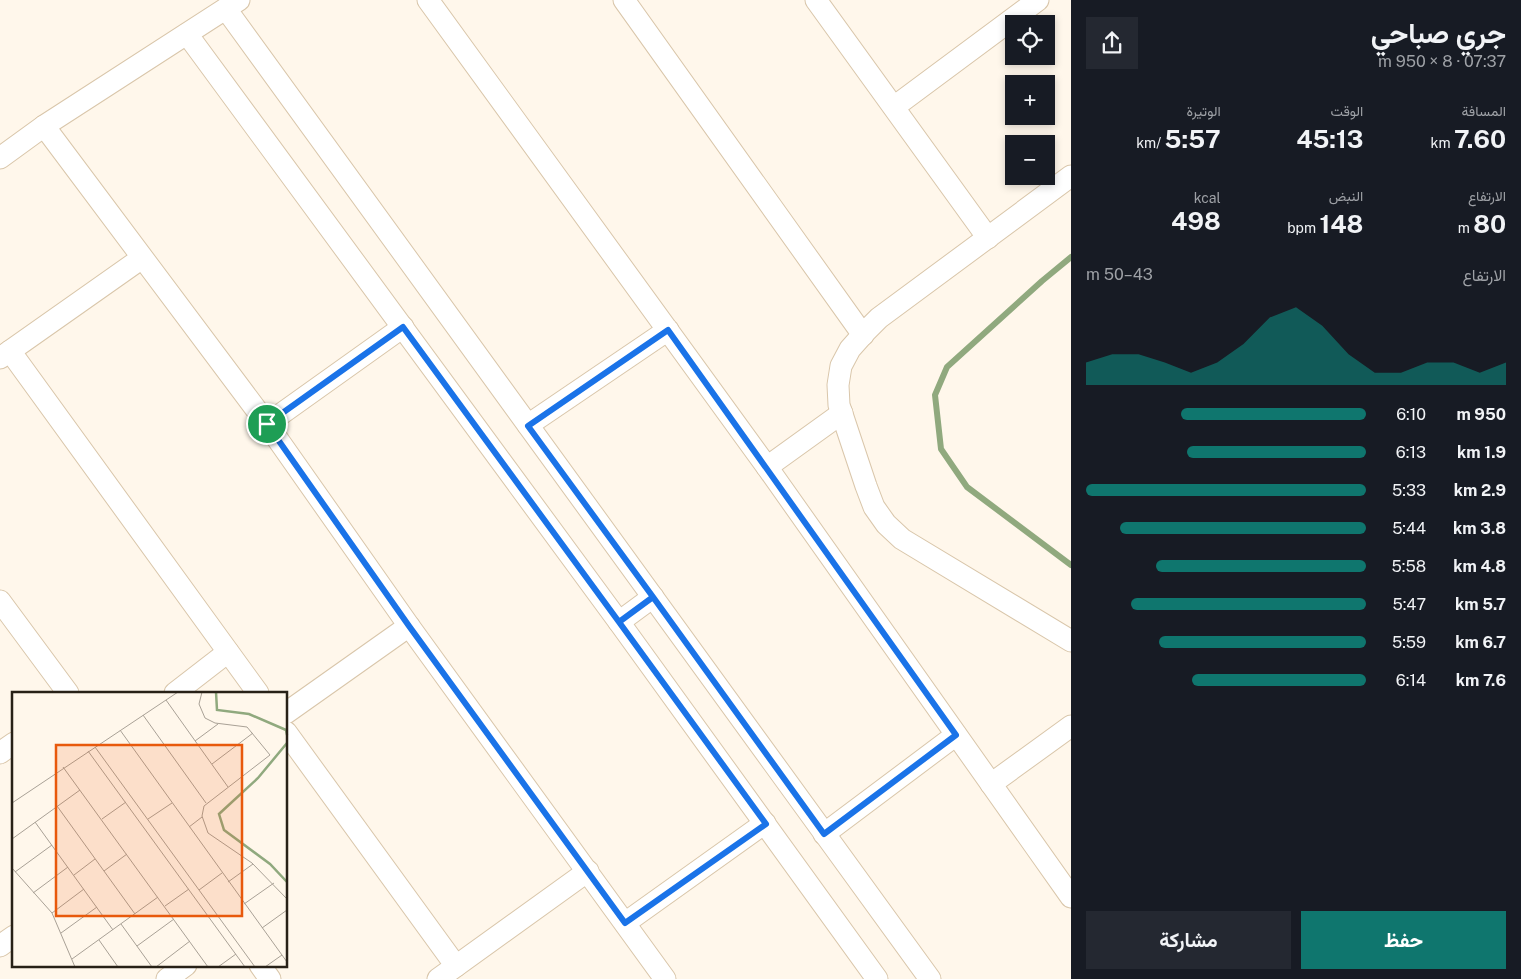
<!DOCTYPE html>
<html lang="ar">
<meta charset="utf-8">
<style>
:root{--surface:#171b24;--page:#242831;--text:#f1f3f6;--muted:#9ea1a6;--accent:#0f766e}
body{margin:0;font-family:"Public Sans",Vazirmatn,sans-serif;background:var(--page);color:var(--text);direction:rtl;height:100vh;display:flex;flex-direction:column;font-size:19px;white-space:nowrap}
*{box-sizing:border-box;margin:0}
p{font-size:16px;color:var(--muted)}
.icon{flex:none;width:28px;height:28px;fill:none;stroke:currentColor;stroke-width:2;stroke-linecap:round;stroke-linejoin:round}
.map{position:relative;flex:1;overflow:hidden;direction:ltr}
.side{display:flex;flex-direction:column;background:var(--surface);width:450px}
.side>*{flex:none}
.fabs{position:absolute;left:1005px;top:15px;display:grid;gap:10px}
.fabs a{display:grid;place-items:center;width:50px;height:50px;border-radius:0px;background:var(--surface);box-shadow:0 2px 8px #0003;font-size:25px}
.pin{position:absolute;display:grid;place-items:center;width:42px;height:42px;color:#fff;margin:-21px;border:2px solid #fff;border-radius:50%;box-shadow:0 1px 5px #0007}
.round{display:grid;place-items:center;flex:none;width:52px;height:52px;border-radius:0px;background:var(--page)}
.summary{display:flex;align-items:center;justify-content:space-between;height:85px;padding:0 15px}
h1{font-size:28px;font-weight:700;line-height:38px}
.figures{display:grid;grid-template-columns:repeat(3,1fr);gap:8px;height:85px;padding:5px 15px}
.figures div{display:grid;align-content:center}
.figures b{font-size:25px;font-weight:700}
.figures small{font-size:14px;font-weight:400}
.figures p{font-size:14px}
.chart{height:140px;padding:10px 15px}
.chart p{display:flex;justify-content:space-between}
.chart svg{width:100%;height:90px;margin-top:5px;fill:var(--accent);opacity:.7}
.button{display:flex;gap:10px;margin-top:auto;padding:10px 15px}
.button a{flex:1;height:58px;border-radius:0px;background:var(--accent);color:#fff;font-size:20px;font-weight:700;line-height:58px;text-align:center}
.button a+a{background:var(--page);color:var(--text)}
ul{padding:0 15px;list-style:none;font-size:16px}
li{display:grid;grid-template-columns:80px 60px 1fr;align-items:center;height:38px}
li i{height:12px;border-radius:6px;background:var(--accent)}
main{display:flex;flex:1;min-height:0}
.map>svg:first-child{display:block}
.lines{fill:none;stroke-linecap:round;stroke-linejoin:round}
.stream{stroke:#90a97e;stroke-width:6}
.street-casing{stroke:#d9c6aa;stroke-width:23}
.street{stroke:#fff;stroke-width:21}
.route-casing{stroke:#fff;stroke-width:10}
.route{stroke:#1a73e8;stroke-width:6}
.inset-river{fill:none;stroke:#90a97e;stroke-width:2.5}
.inset-road{fill:none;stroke:#a9a196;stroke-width:1}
.view{fill:#e8590c;fill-opacity:0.15;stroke:#e8590c;stroke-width:2.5}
.inset-edge{fill:none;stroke:#282117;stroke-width:2.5}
</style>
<main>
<section class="side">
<div class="summary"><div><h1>جري صباحي</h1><p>07:37 · 8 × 950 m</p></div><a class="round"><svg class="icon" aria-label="share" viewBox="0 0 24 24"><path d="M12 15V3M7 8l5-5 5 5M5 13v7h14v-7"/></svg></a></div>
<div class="figures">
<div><p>المسافة</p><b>7.60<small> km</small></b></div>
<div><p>الوقت</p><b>45:13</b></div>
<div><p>الوتيرة</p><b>5:57<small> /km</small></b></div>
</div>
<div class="figures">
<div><p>الارتفاع</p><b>80<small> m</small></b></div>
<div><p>النبض</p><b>148<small> bpm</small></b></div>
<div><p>kcal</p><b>498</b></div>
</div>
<div class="chart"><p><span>الارتفاع</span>43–50 m</p>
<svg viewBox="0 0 160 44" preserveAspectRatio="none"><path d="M0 44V33L10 29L20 29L30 33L40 38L50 33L60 24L70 11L80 6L90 15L100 29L110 38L120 38L130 33L140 33L150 38L160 33V44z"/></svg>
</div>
<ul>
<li><b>950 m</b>6:10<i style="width:66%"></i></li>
<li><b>1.9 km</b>6:13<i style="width:64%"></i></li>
<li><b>2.9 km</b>5:33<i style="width:100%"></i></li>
<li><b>3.8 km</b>5:44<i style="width:88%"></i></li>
<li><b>4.8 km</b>5:58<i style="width:75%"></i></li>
<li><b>5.7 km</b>5:47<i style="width:84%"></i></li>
<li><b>6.7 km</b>5:59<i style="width:74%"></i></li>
<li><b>7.6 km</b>6:14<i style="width:62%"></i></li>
</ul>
<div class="button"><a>حفظ</a><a>مشاركة</a></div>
</section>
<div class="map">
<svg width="1071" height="979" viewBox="0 0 1071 979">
<rect width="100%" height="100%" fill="#fff7eb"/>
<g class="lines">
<path class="stream" d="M1071 257 1042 281 947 367 935 395 941 449 967 487 1071 565"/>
<g class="street-casing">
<g id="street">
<path d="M428 0 767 467 1071 897"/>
<path d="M624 0 863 335"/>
<path d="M816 0 988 238"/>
<path d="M226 9 930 979"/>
<path d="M187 34 619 622 877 979"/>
<path d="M894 107 1038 0"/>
<path d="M44 126 267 424 409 626 665 979"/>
<path d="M0 158 44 126 239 0"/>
<path d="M1071 176 879 318 866 331 850 349 841 366 838 385 839 405 866 486 874 507 886 524 902 539 1071 641"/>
<path d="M10 351 258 693"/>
<path d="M0 358 142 258"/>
<path d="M267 424 403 327"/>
<path d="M528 425 668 330"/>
<path d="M767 467 842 413"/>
<path d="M0 601 68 693"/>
<path d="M619 622 653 597"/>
<path d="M175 693 228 652"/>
<path d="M286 713 409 626"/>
<path d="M286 732 456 966"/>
<path d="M0 753 14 743"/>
<path d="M991 784 1071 726"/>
<path d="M824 834 956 735"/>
<path d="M625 923 765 823"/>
<path d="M0 946 14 936"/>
<path d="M260 965 270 979"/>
<path d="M167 979 186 965"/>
<path d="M438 979 588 871"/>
</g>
</g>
<use href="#street" class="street"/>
</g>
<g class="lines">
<g class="route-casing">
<path id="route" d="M267 424 409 626 625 923 766 824 619 622 653 597 824 834 956 735 668 330 528 426 653 597 619 622 403 327 267 424"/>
</g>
<use href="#route" class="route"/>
</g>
<g transform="translate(12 692)">
<rect width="275" height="275" fill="#fff7eb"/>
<path class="inset-river" d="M204 0 205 18 237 22 274 38 275 43M275 51 246 86 207 122 212 138 258 172 275 190"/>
<path class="inset-road" d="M190 0 187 12 193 26 203 31 235 35 258 63 192 114 190 124 196 141 240 171 275 207M154 8 216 95M131 23 194 111M108 38 275 270M183 49 206 32M83 55 243 275M76 59 233 275M200 72 241 41M51 75 196 275M0 111 166 0M45 114 123 222M90 127 114 110M136 127 160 111M23 130 101 238M177 135 190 125M0 147 68 98M0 176 40 221 63 275M92 179 115 162M3 180 40 153M62 183 83 167M216 190 241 172M187 198 210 181M21 201 56 175M232 212 262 191M153 214 177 197M40 221 72 197M109 232 140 275M250 236 275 218M49 241 85 215M87 248 106 275M125 254 162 227M60 267 146 205M144 275 178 249M206 275 224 262M253 275 270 263"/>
<path class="view" d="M44 53H230V224H44Z"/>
<rect width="275" height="275" class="inset-edge"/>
</g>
</svg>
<div class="fabs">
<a><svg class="icon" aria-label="locate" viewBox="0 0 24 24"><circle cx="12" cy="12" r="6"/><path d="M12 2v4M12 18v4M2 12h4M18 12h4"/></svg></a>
<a>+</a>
<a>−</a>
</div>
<div class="pin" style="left:267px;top:424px;background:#1e9e55"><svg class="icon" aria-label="arrive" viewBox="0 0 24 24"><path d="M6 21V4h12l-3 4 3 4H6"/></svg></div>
</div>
</main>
